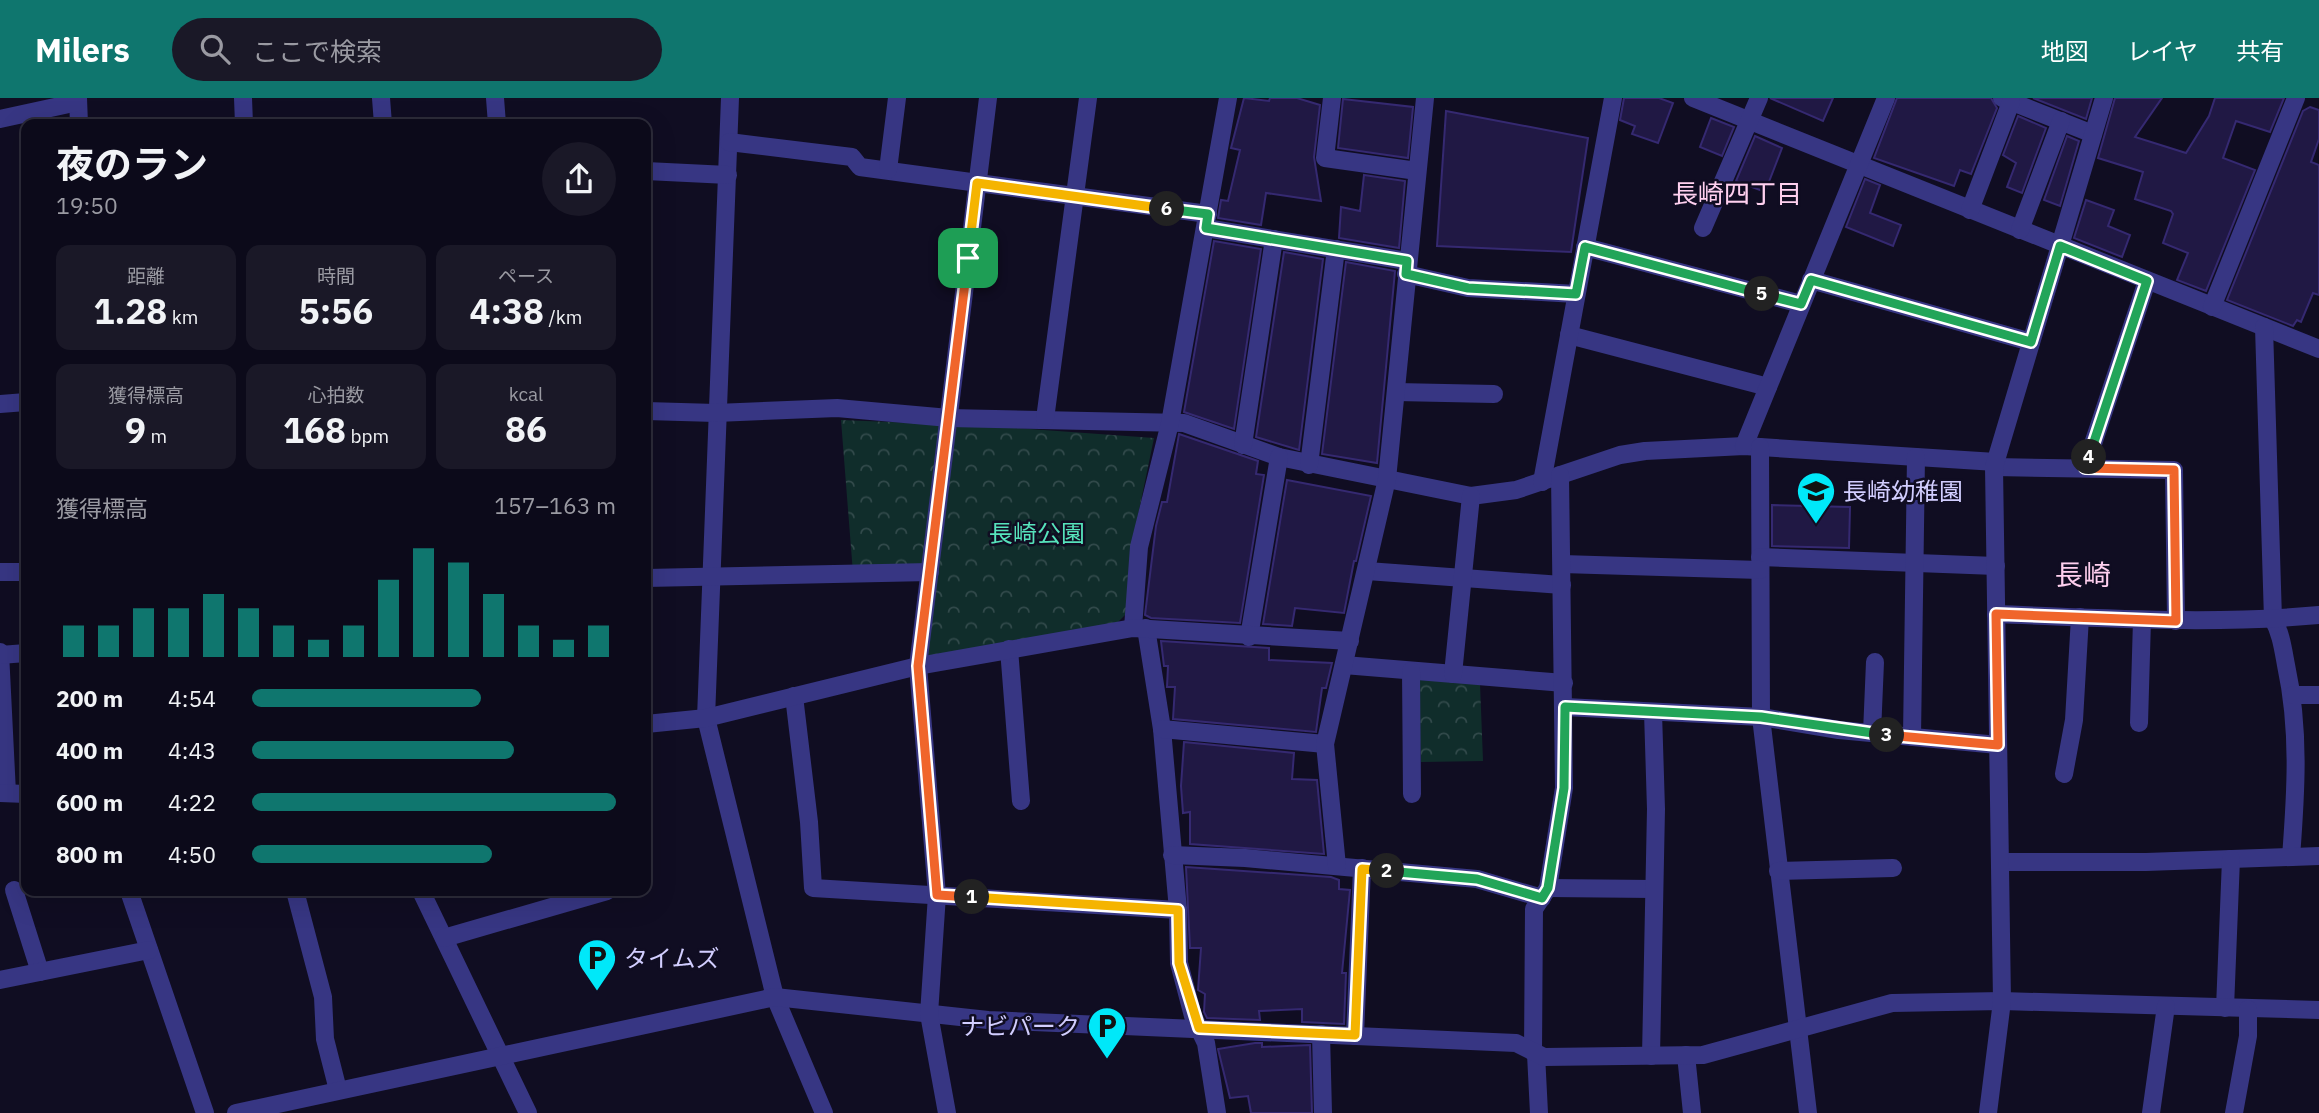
<!DOCTYPE html>
<html lang="ja">
<meta charset="utf-8">
<style>
:root{--surface:#0c0a1a;--page:#1a1827;--text:#f1f3f6;--muted:#9a9aa2;--line:#2c2b39;--accent:#0f766e}
body{margin:0;font-family:"IBM Plex Sans","Noto Sans JP",sans-serif;background:var(--page);color:var(--text);height:100vh;display:flex;flex-direction:column;font-size:26px;white-space:nowrap}
*{box-sizing:border-box;margin:0}
p{font-size:23px;color:var(--muted)}
.icon{flex:none;width:38px;height:38px;fill:none;stroke:currentColor;stroke-width:2;stroke-linecap:round;stroke-linejoin:round}
.map{position:relative;flex:1;overflow:hidden}
.sheet{position:absolute;left:21px;top:21px;width:630px;height:777px;display:flex;flex-direction:column;background:var(--surface);border-radius:14px;box-shadow:0 7px 28px #0002,0 0 0 2px var(--line)}
.sheet>*{flex:none}
.pin{position:absolute;display:grid;place-items:center;width:60px;height:60px;color:#fff;margin:-30px;border-radius:14px;box-shadow:0 4px 10px #0006}
.km{position:absolute;width:35px;height:35px;margin:-18px;border-radius:50%;background:#222;color:#fff;font-size:19px;line-height:35px;text-align:center}
.round{display:grid;place-items:center;flex:none;width:74px;height:74px;border-radius:37px;background:var(--page)}
.overview{display:flex;align-items:center;justify-content:space-between;height:119px;padding:0 35px}
h1{font-size:38px;font-weight:700;line-height:52px}
.metrics{display:grid;grid-template-columns:repeat(3,1fr);gap:10px;height:119px;padding:7px 35px}
.metrics div{display:grid;align-content:center;border-radius:14px;background:var(--page);text-align:center}
.metrics b{font-size:35px;font-weight:700}
.metrics small{font-size:19px;font-weight:400}
.metrics p{font-size:19px}
.chart{height:196px;padding:14px 35px}
.chart p{display:flex;justify-content:space-between}
.chart svg{width:100%;height:126px;margin-top:7px;stroke:var(--accent);stroke-width:6}
ul{padding:0 35px;list-style:none;font-size:23px}
li{display:grid;grid-template-columns:112px 84px 1fr;align-items:center;height:52px}
li i{height:18px;border-radius:9px;background:var(--accent)}
header{display:flex;align-items:center;gap:42px;box-sizing:border-box;height:98px;padding:0 35px;background:var(--accent);color:#fff}
header strong{font-size:33px}
nav{display:flex;gap:38px;margin-inline-start:auto;font-size:24px}
.search{width:490px;height:63px;background:var(--page);display:flex;align-items:center;gap:18px;box-sizing:border-box;padding:0 24px;border-radius:38px;color:var(--muted);font-size:26px}
.map>svg:first-child{display:block}
.park{fill:url(#park-crowns)}
.building{fill:#201844;stroke:#352971;stroke-width:2}
.lines{fill:none;stroke-linecap:round;stroke-linejoin:round}
.minor{stroke:#373683;stroke-width:18}
.split-1-casing{stroke:#fff;stroke-width:14}
.split-2-casing{stroke:#fff;stroke-width:14}
.split-3-casing{stroke:#fff;stroke-width:14}
.split-4-casing{stroke:#fff;stroke-width:14}
.split-5-casing{stroke:#fff;stroke-width:14}
.split-6-casing{stroke:#fff;stroke-width:14}
.split-7-casing{stroke:#fff;stroke-width:14}
.split-1{stroke:#f0652b;stroke-width:9}
.split-2{stroke:#f5b400;stroke-width:9}
.split-3{stroke:#22a559;stroke-width:9}
.split-4{stroke:#f0652b;stroke-width:9}
.split-5{stroke:#22a559;stroke-width:9}
.split-6{stroke:#22a559;stroke-width:9}
.split-7{stroke:#f5b400;stroke-width:9}
.labels{text-anchor:middle;dominant-baseline:central;stroke-width:5;stroke-linejoin:round;paint-order:stroke}
.poi-label{font-size:24px;fill:#d2ceff;stroke:#100d22;text-anchor:start}
.park-label{font-size:24px;fill:#56e3bb;stroke:#100d22}
.neighbourhood-label{font-size:26px;fill:#ffd0ef;stroke:#100d22}
.quarter-label{font-size:28px;fill:#ffd0ef;stroke:#100d22}
</style>
<header>
<strong>Milers</strong>
<div class="search"><svg class="icon" aria-label="search" viewBox="0 0 24 24"><circle cx="10" cy="10" r="6"/><path d="M15 15l6 6"/></svg>ここで検索</div>
<nav><a>地図</a><a>レイヤ</a><a>共有</a></nav>
</header>
<div class="map">
<svg width="2319" height="1015" viewBox="0 0 2319 1015">
<defs>
<pattern id="park-crowns" width="20" height="18" patternUnits="userSpaceOnUse" patternTransform="scale(1.75)"><rect width="20" height="18" fill="#102d2b"/><path d="M2 6a3 3 0 1 1 6 0M12 15a3 3 0 1 1 6 0" fill="none" stroke="#324a4b"/></pattern>
</defs>
<rect width="100%" height="100%" fill="#100d22"/>
<g class="park">
<path d="M841 322 939 326 930 474 853 475Z"/>
<path d="M961 326 1154 340 1132 446 1128 514 1116 526 918 568 956 330Z"/>
<path d="M1417 581 1480 586 1483 663 1421 664Z"/>
</g>
<g class="building">
<path d="M1244 0 1269 3 1270 0H1297L1320 7 1314 59 1321 103 1266 95 1261 127 1218 120 1221 102 1228 103 1240 52 1231 50Z"/>
<path d="M1624 0H1659L1673 5 1658 45 1632 36 1635 28 1620 22Z"/>
<path d="M1770 0H1833L1823 23Z"/>
<path d="M1897 0H1991L1997 10 1971 76 1960 72 1954 88 1874 60Z"/>
<path d="M2033 0H2092L2086 21Z"/>
<path d="M2115 0H2162L2135 39 2186 55 2209 18 2215 0H2284L2270 34 2236 23 2223 60 2255 72 2206 193 2177 182 2188 155 2163 145 2173 116 2171 113 2135 101 2143 74 2098 60Z"/>
<path d="M1343 1 1413 9 1408 60 1338 50Z"/>
<path d="M2310 9 2319 12V41L2311 64 2319 67V197L2313 195 2301 224 2297 222 2293 228 2227 202 2303 13Z"/>
<path d="M1446 13 1588 40 1571 154 1437 148Z"/>
<path d="M2018 18 2046 30 2022 95 2007 89 2016 65 2003 57Z"/>
<path d="M1711 20 1734 29 1722 58 1700 49Z"/>
<path d="M1755 38 1782 50 1765 94 1736 83Z"/>
<path d="M2067 38 2079 43 2060 108 2044 102Z"/>
<path d="M1364 77 1405 83 1399 150 1339 140 1341 109 1360 113Z"/>
<path d="M1865 81 1880 87 1870 115 1901 127 1893 148 1846 129Z"/>
<path d="M2086 102 2114 112 2108 128 2130 137 2122 159 2074 140Z"/>
<path d="M1214 143 1261 151 1234 331 1184 314Z"/>
<path d="M1284 154 1323 161 1299 352 1256 339Z"/>
<path d="M1346 164 1395 173 1377 365 1322 356Z"/>
<path d="M1179 336 1258 363 1256 376 1264 377 1240 525 1151 520 1145 517 1156 428 1162 404H1167Z"/>
<path d="M1287 382 1371 398 1356 463H1354L1344 515 1295 510 1292 528 1263 526Z"/>
<path d="M1772 407 1850 409 1849 450 1772 448Z"/>
<path d="M1161 543 1269 550V562L1332 565 1326 590H1322L1316 634 1173 621 1175 589H1167L1168 568H1164Z"/>
<path d="M1184 644 1294 655 1292 681 1317 682 1324 756 1190 746V714L1183 715 1181 688Z"/>
<path d="M1186 769 1331 779 1339 782V791L1350 792 1342 875H1346L1344 926 1302 924V911L1259 913 1260 922 1207 920 1204 914 1205 896 1198 892 1201 850H1190Z"/>
<path d="M1255 945H1262V949L1310 947 1312 1015H1251L1248 998 1230 1000 1218 951Z"/>
</g>
<g class="lines">
<g class="minor">
<path d="M78 0 79 26"/>
<path d="M243 0 244 26"/>
<path d="M381 0 383 26"/>
<path d="M495 0 497 26"/>
<path d="M730 0 706 620 775 899 824 1015"/>
<path d="M1332 0 1325 60 1417 73"/>
<path d="M1693 0 2319 251"/>
<path d="M2002 0 2093 36"/>
<path d="M0 21 78 4"/>
<path d="M729 44 852 59 860 69 1208 116"/>
<path d="M888 72 897 0"/>
<path d="M646 73 728 77"/>
<path d="M1970 112 2011 4"/>
<path d="M1206 130 1407 163"/>
<path d="M1703 130 1759 0"/>
<path d="M2020 132 2061 23"/>
<path d="M1585 149 1801 206"/>
<path d="M1406 176 1468 190 1576 196"/>
<path d="M1811 182 2031 244"/>
<path d="M2212 209 2296 0"/>
<path d="M2264 229 2273 521C2281 535 2283 551 2286 567 2300 632 2296 694 2291 759"/>
<path d="M1569 237 1768 289"/>
<path d="M1396 294 1494 296"/>
<path d="M0 306 26 304"/>
<path d="M646 313 716 315 837 310 949 320 1184 325 1279 359 1471 398 1516 392 1620 357 1645 353 1744 348 1996 364"/>
<path d="M1045 321 1088 0"/>
<path d="M1243 347 1274 141"/>
<path d="M1744 348 1886 0"/>
<path d="M1760 349 1761 619 1808 1015"/>
<path d="M1309 367 1336 151"/>
<path d="M1994 369 2174 372 2176 523"/>
<path d="M2085 370 2147 183"/>
<path d="M1542 384 1613 0"/>
<path d="M1760 459 1996 468"/>
<path d="M1562 466 1760 472"/>
<path d="M1367 473 1562 487"/>
<path d="M0 474H26"/>
<path d="M646 480 930 474"/>
<path d="M1996 516C2104 520 2211 527 2319 517"/>
<path d="M1133 530 1139 449 1170 325 1228 0"/>
<path d="M1146 530 1162 631 1178 812 1179 865 1193 918 1206 945 1217 1015"/>
<path d="M1249 539 1279 359"/>
<path d="M1009 551 1021 703"/>
<path d="M0 554 7 695"/>
<path d="M0 557 26 555"/>
<path d="M1344 567 1564 585"/>
<path d="M1411 573 1412 696"/>
<path d="M1453 576 1471 398"/>
<path d="M2293 597H2319"/>
<path d="M794 598 809 724 813 790 1178 812"/>
<path d="M1565 609 1761 619 1839 632 1998 647"/>
<path d="M2139 625 2142 522"/>
<path d="M646 626 706 620 918 568 1133 530 1350 543"/>
<path d="M1162 631 1325 646"/>
<path d="M1872 635 1875 564"/>
<path d="M1912 639 1916 359"/>
<path d="M2064 676 2074 622 2080 519"/>
<path d="M0 695 26 696"/>
<path d="M1172 757 1245 760 1477 781 1542 800"/>
<path d="M2001 764H2146L2319 758"/>
<path d="M1337 768 1325 646 1387 381 1425 0"/>
<path d="M1778 773 1893 770"/>
<path d="M1548 790 1654 791"/>
<path d="M14 792 40 874"/>
<path d="M129 793 205 1015"/>
<path d="M295 793 323 899 325 941 338 992"/>
<path d="M421 793 528 1015"/>
<path d="M444 840 607 793"/>
<path d="M0 882 149 852"/>
<path d="M2225 910 2231 761"/>
<path d="M1321 936 1323 1015"/>
<path d="M1355 938 1362 770"/>
<path d="M1533 954 1534 811 1548 790 1564 690 1560 377"/>
<path d="M1536 956 1539 1015"/>
<path d="M1686 957 1692 1015"/>
<path d="M1651 958 1656 711 1653 614"/>
<path d="M236 1015 775 899 988 922 1516 945 1544 959 1703 957 1892 905 2002 903 2319 912"/>
<path d="M947 1015 929 916 937 797 918 568 988 0"/>
<path d="M1988 1015 2002 903 1994 369 2104 0"/>
<path d="M2151 1015 2166 908"/>
<path d="M2234 1015 2248 938V911"/>
</g>
</g>
<g class="lines">
<g class="split-1-casing">
<path id="split-1" d="M968 160 918 568 937 797 972 799"/>
</g>
<g class="split-2-casing">
<path id="split-2" d="M972 799 1178 812 1179 865 1199 930 1355 937 1362 771 1387 773"/>
</g>
<g class="split-3-casing">
<path id="split-3" d="M1387 773 1477 781 1542 800 1548 790 1564 690 1565 609 1761 619 1887 637"/>
</g>
<g class="split-4-casing">
<path id="split-4" d="M1887 637 1998 647 1996 516 2176 523 2174 372 2085 370 2089 359"/>
</g>
<g class="split-5-casing">
<path id="split-5" d="M1762 196 1801 206 1811 182 2031 244 2060 148 2147 183 2089 359"/>
</g>
<g class="split-6-casing">
<path id="split-6" d="M1167 111 1208 116 1206 130 1407 163 1406 176 1468 190 1576 196 1585 149 1762 196"/>
</g>
<g class="split-7-casing">
<path id="split-7" d="M968 160 977 85 1167 111"/>
</g>
<use href="#split-1" class="split-1"/>
<use href="#split-2" class="split-2"/>
<use href="#split-3" class="split-3"/>
<use href="#split-4" class="split-4"/>
<use href="#split-5" class="split-5"/>
<use href="#split-6" class="split-6"/>
<use href="#split-7" class="split-7"/>
</g>
<defs>
<g id="school-pin" transform="scale(2.0125)"><path d="M0 17L-7.5 6A9.5 9.5 0 1 1 7.5 6Z" fill="#00e8f9" stroke="#100d22"/><path d="M0-5L7-2L0 1L-7-2ZM-4 1L0 2.5L4 1V4Q0 6-4 4Z" fill="#111"/></g>
<g id="parking-pin" transform="scale(2.0125)"><path d="M0 17L-7.5 6A9.5 9.5 0 1 1 7.5 6Z" fill="#00e8f9" stroke="#100d22"/><path d="M-3.5-5.5H1a3.5 3.5 0 0 1 0 7H-1V5.5H-3.5ZM-1-3.4V-.6H.8a1.4 1.4 0 0 0 0-2.8Z" fill="#111"/></g>
</defs>
<g fill-rule="evenodd">
<use href="#school-pin" x="1816" y="393"/>
<use href="#parking-pin" x="597" y="860"/>
<use href="#parking-pin" x="1107" y="928"/>
</g>
<g class="labels">
<g class="poi-label">
<text x="1843" y="393">長崎幼稚園</text>
<text x="624" y="860">タイムズ</text>
<text x="1080" y="928" text-anchor="end">ナビパーク</text>
</g>
<g class="park-label">
<text x="1037" y="435">長崎公園</text>
</g>
<g class="neighbourhood-label">
<text x="1737" y="95">長崎四丁目</text>
</g>
<g class="quarter-label">
<text x="2083" y="476">長崎</text>
</g>
</g>
</svg>
<div class="pin" style="left:968px;top:160px;background:#1e9e55"><svg class="icon" aria-label="arrive" viewBox="0 0 24 24"><path d="M6 21V4h12l-3 4 3 4H6"/></svg></div>
<b class="km" style="left:972px;top:799px">1</b>
<b class="km" style="left:1387px;top:773px">2</b>
<b class="km" style="left:1887px;top:637px">3</b>
<b class="km" style="left:2089px;top:359px">4</b>
<b class="km" style="left:1762px;top:196px">5</b>
<b class="km" style="left:1167px;top:111px">6</b>
<section class="sheet">
<div class="overview"><div><h1>夜のラン</h1><p>19:50</p></div><a class="round"><svg class="icon" aria-label="share" viewBox="0 0 24 24"><path d="M12 15V3M7 8l5-5 5 5M5 13v7h14v-7"/></svg></a></div>
<div class="metrics">
<div><p>距離</p><b>1.28<small> km</small></b></div>
<div><p>時間</p><b>5:56</b></div>
<div><p>ペース</p><b>4:38<small> /km</small></b></div>
</div>
<div class="metrics">
<div><p>獲得標高</p><b>9<small> m</small></b></div>
<div><p>心拍数</p><b>168<small> bpm</small></b></div>
<div><p>kcal</p><b>86</b></div>
</div>
<div class="chart"><p><span>獲得標高</span>157–163 m</p>
<svg viewBox="0 0 160 44" preserveAspectRatio="none"><path d="M5 44V33M15 44V33M25 44V27M35 44V27M45 44V22M55 44V27M65 44V33M75 44V38M85 44V33M95 44V17M105 44V6M115 44V11M125 44V22M135 44V33M145 44V38M155 44V33"/></svg>
</div>
<ul>
<li><b>200 m</b>4:54<i style="width:63%"></i></li>
<li><b>400 m</b>4:43<i style="width:72%"></i></li>
<li><b>600 m</b>4:22<i style="width:100%"></i></li>
<li><b>800 m</b>4:50<i style="width:66%"></i></li>
</ul>
</section>
</div>
